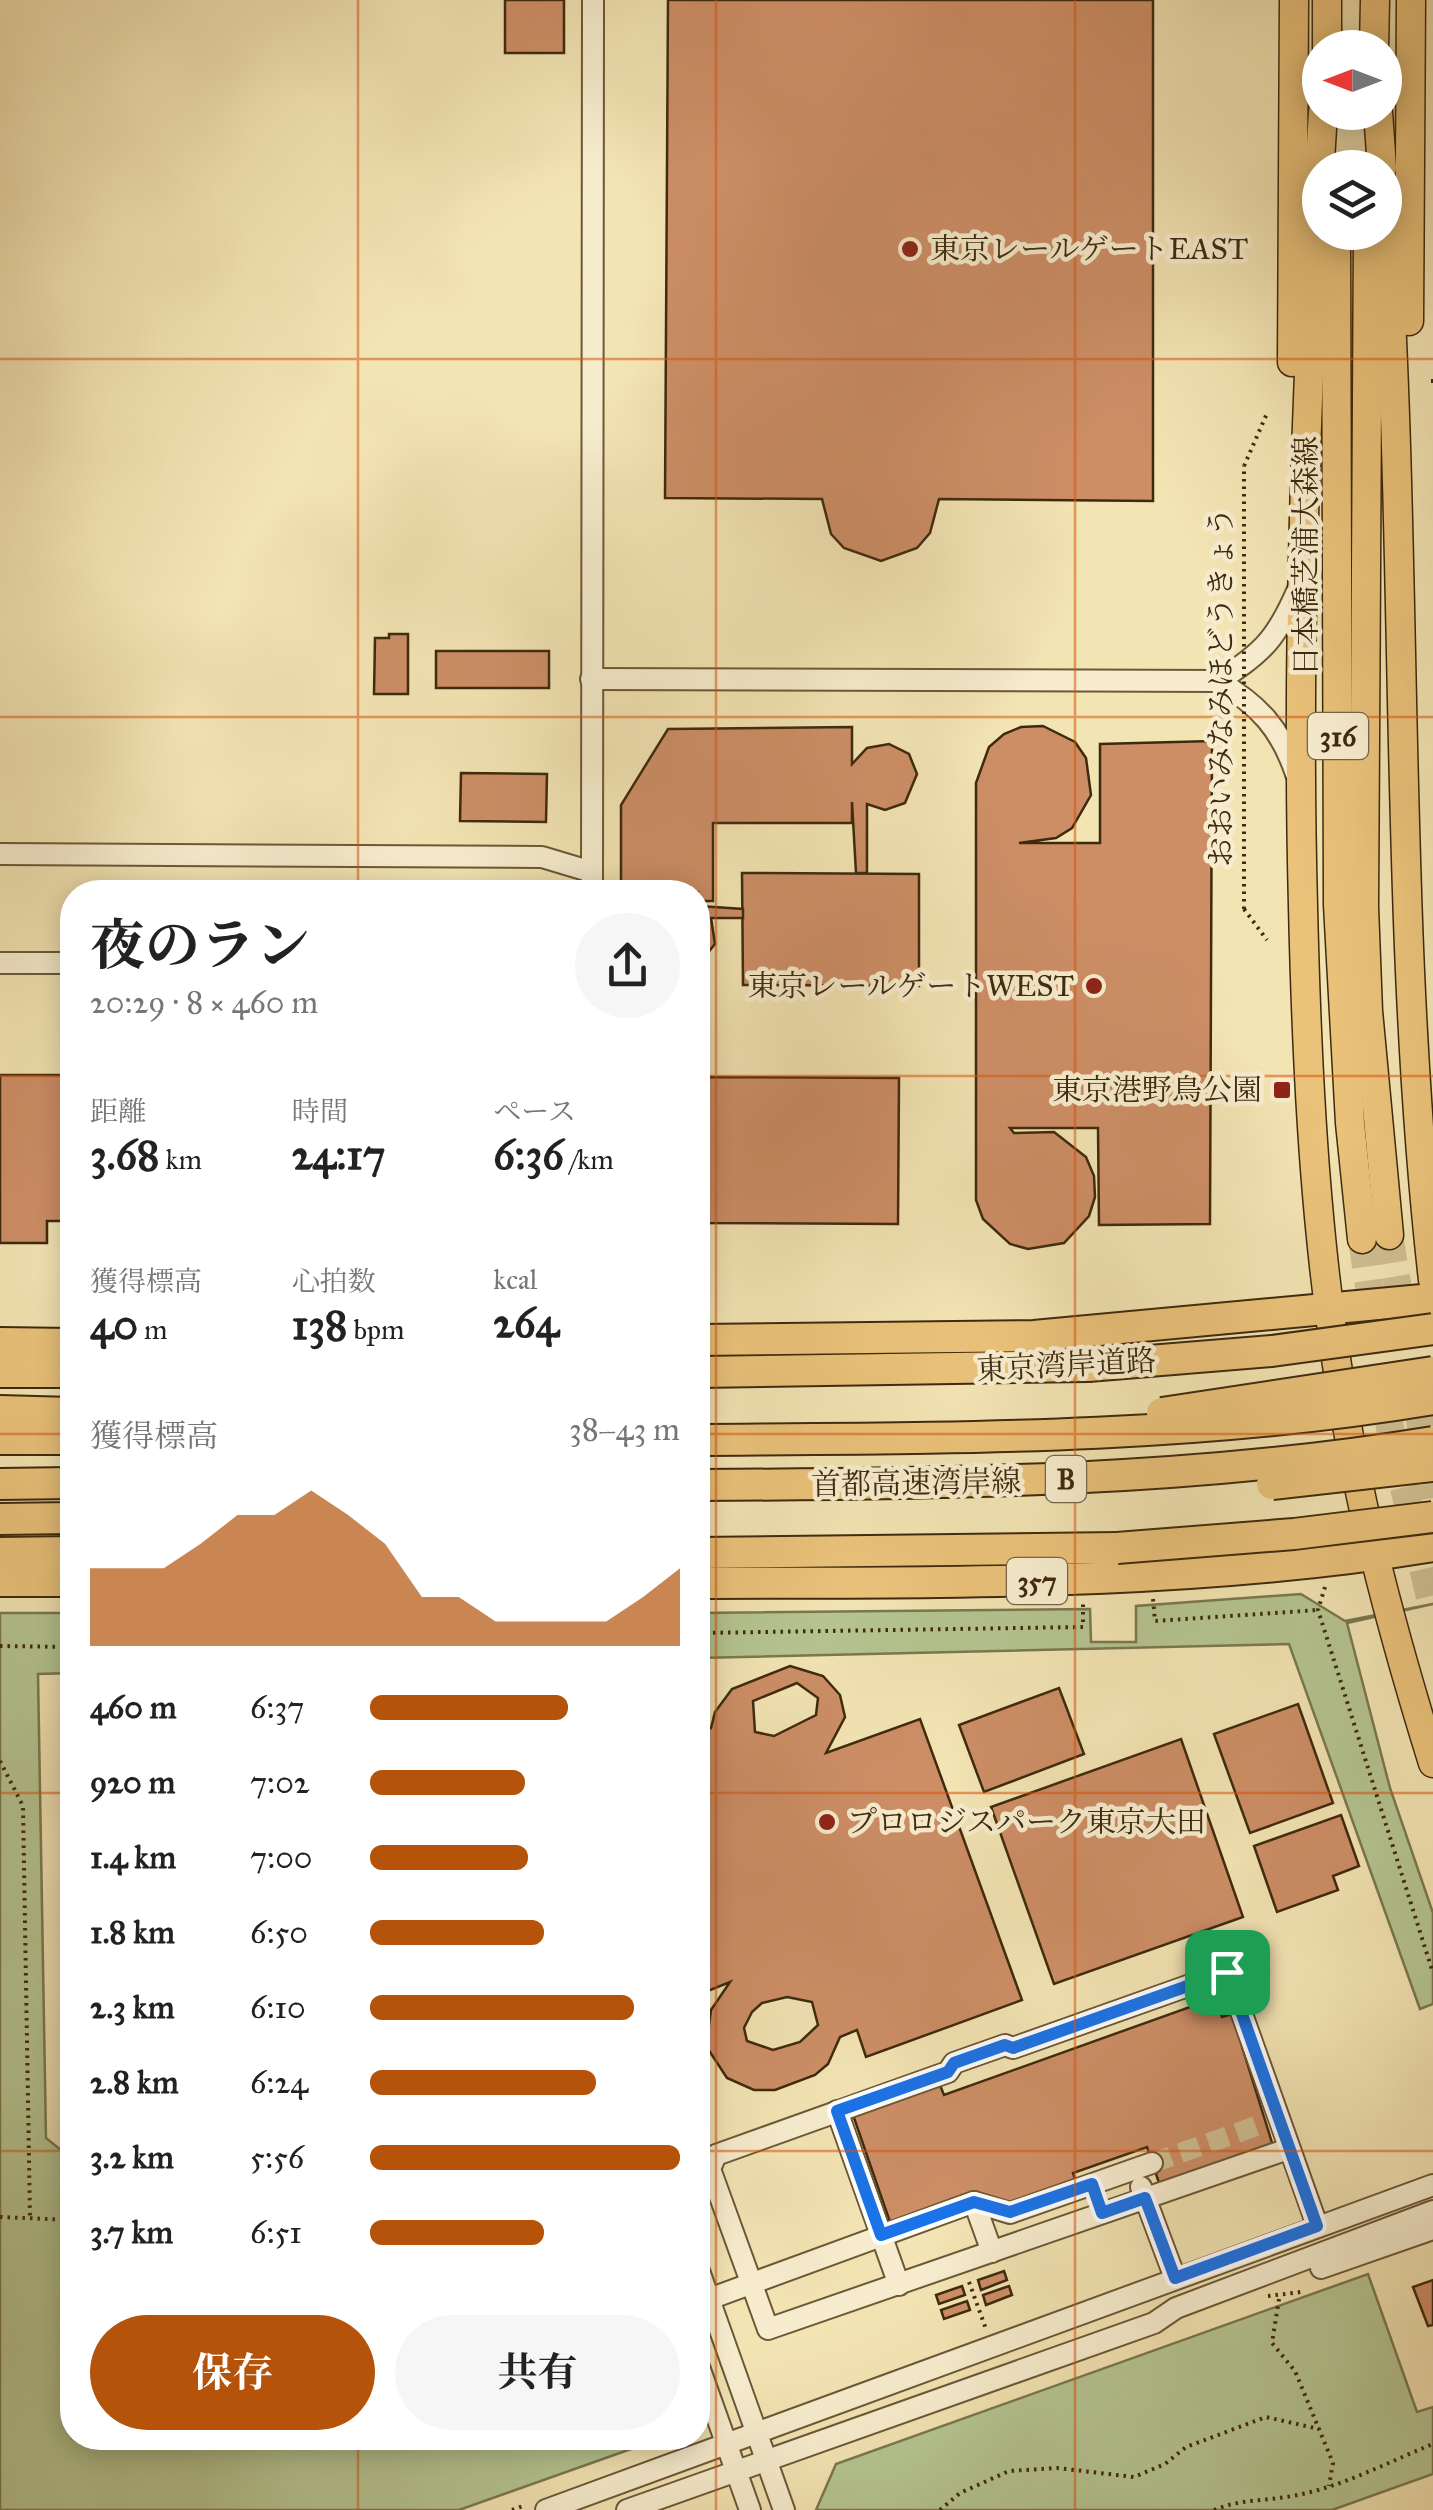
<!DOCTYPE html>
<html lang="ja">
<meta charset="utf-8">
<style>
:root{--surface:#fff;--page:#f6f6f6;--text:#222;--muted:#767676;--accent:#b45309}
body{margin:0;font-family:"IM FELL Great Primer","Noto Serif JP",serif;background:var(--page);color:var(--text);height:100vh;display:flex;flex-direction:column;font-size:38px;white-space:nowrap}
*{box-sizing:border-box;margin:0}
p{font-size:32px;color:var(--muted)}
.icon{flex:none;width:55px;height:55px;fill:none;stroke:currentColor;stroke-width:2;stroke-linecap:round;stroke-linejoin:round}
.map{position:relative;flex:1;overflow:hidden}
.details{position:absolute;left:60px;top:880px;width:650px;height:1570px;display:flex;flex-direction:column;background:var(--surface);border-radius:40px;box-shadow:0 5px 25px #0003}
.details>*{flex:none}
.needle{width:65px;rotate:270deg}
.fabs{position:absolute;left:1302px;top:30px;display:grid;gap:20px}
.fabs a{display:grid;place-items:center;width:100px;height:100px;border-radius:50%;background:var(--surface);box-shadow:0 5px 25px #0003;font-size:50px}
.pin{position:absolute;display:grid;place-items:center;width:85px;height:85px;color:#fff;margin:-42px;border-radius:20px;box-shadow:0 5px 15px #0006}
.round{display:grid;place-items:center;flex:none;width:105px;height:105px;border-radius:52px;background:var(--page)}
.head{display:flex;align-items:center;justify-content:space-between;height:170px;padding:0 30px}
h1{font-size:55px;font-weight:700;line-height:75px}
.figures{display:grid;grid-template-columns:repeat(3,1fr);gap:15px;height:170px;padding:10px 30px}
.figures div{display:grid;align-content:center}
.figures b{font-size:42px;font-weight:700}
.figures small{font-size:28px;font-weight:400}
.figures p{font-size:28px}
.chart{height:280px;padding:20px 30px}
.chart p{display:flex;justify-content:space-between}
.chart svg{width:100%;height:180px;margin-top:10px;fill:var(--accent);opacity:.7}
.primary-button{display:flex;gap:20px;margin-top:auto;padding:20px 30px}
.primary-button a{flex:1;height:115px;border-radius:60px;background:var(--accent);color:#fff;font-size:40px;font-weight:700;line-height:115px;text-align:center}
.primary-button a+a{background:var(--page);color:var(--text)}
ul{padding:0 30px;list-style:none;font-size:32px}
li{display:grid;grid-template-columns:160px 120px 1fr;align-items:center;height:75px}
li i{height:25px;border-radius:12px;background:var(--accent)}
.map>svg:first-child{display:block}
.green{fill:#b5c591;stroke:#7a7850;stroke-width:2.5}
.building{fill:#cd8e66;stroke:#3e2a0e;stroke-width:2.5;fill-rule:evenodd}
.lines{fill:none;stroke-linecap:round;stroke-linejoin:round}
.minor-tunnel{stroke:#cfbf92;stroke-width:20;stroke-dasharray:20 10;stroke-linecap:butt}
.major-tunnel{stroke:#cfbf92;stroke-width:28;stroke-dasharray:28 14;stroke-linecap:butt}
.minor-casing{stroke:#6b5837;stroke-width:24}
.major-casing{stroke:#3e2a0e;stroke-width:31}
.highway-casing{stroke:#3e2a0e;stroke-width:34}
.path{stroke:#3e2a0e;stroke-width:4;stroke-dasharray:2.5 5;stroke-linecap:butt}
.minor{stroke:#f7edce;stroke-width:20}
.major{stroke:#eac27a;stroke-width:28}
.highway{stroke:#eac27a;stroke-width:30}
.highway-bridge-casing{stroke:#3e2a0e;stroke-width:34;stroke-linecap:butt}
.path-bridge{stroke:#3e2a0e;stroke-width:4;stroke-dasharray:2.5 5;stroke-linecap:butt}
.highway-bridge{stroke:#eac27a;stroke-width:30}
.route-casing{stroke:#fff;stroke-width:20}
.route{stroke:#1a73e8;stroke-width:12}
.grid{fill:none;stroke:#d7540c;stroke-width:2.5;stroke-opacity:0.55}
.poi-dot{fill:#8f2418;stroke:#f7edce;stroke-width:4}
.labels{text-anchor:middle;dominant-baseline:central;stroke-width:9;stroke-linejoin:round;paint-order:stroke}
.shield{fill:#f7edce;stroke:#766448;stroke-width:2.5}
.shield-label{font-size:28px;font-weight:bold;fill:#3e2a0e}
.poi-label{font-size:30px;fill:#3e2a0e;stroke:#f7edce;text-anchor:start}
.street-label{font-size:30px;fill:#3e2a0e;stroke:#f7edce}
</style>
<div class="map">
<svg width="1433" height="2510" viewBox="0 0 1433 2510">
<rect width="100%" height="100%" fill="#f3e4b3"/>
<filter id="stains"><feTurbulence type="fractalNoise" baseFrequency=".002" numOctaves="4"/><feColorMatrix values="0 0 0 0 .2 0 0 0 0 .09 0 0 0 0 .02 0 0 0 .5 -.17"/></filter>
<radialGradient id="worn" r=".72"><stop offset=".6" stop-color="#630" stop-opacity="0"/><stop offset="1" stop-color="#630" stop-opacity=".3"/></radialGradient>
<g class="green">
<path d="M1301 1594 1345 1621 1433 1604 1347 1623 1390 1788 1433 1913V2004L1420 2009 1289 1644 698 1658V1613L1090 1609 1091 1642H1136V1606Z"/>
<path d="M0 1613H72V1673L38 1674 46 2138 72 2159V2438H650L648 2443 459 2510H0Z"/>
<path d="M1368 2274 1417 2412 1433 2407V2474L1332 2510H816L836 2464Z"/>
</g>
<g class="building">
<rect x="505" y="0" width="59" height="53"/>
<path d="M668 0H1153V501L939 499 930 533 917 548 881 561 844 548 831 534 822 499 665 498Z"/>
<path d="M389 634H408V694H374L375 638H389Z"/>
<rect x="436" y="651" width="113" height="37"/>
<path d="M1043 726 1075 742 1086 758 1091 795 1072 828 1056 838 1019 843H1100V744L1212 741 1210 1224 1099 1225 1098 1128H1010L1014 1133 1054 1132 1086 1157 1094 1176 1095 1197 1089 1216 1064 1243 1028 1249 1010 1244 983 1219 976 1200V783L989 747 1004 734 1021 727Z"/>
<path d="M852 727V764L867 748 889 744 909 754 917 774 905 803 885 810 867 804V873H856L852 802V823H713V901H698V892H621V805L668 729Z"/>
<path d="M461 773 547 774 546 822 460 821Z"/>
<path d="M742 873 919 874V986L743 985Z"/>
<path d="M398 882 507 883V892H398Z"/>
<path d="M699 906 743 909V918H711L715 944 698 965Z"/>
<path d="M0 1075H72V1221H47V1243H0Z"/>
<path d="M698 1077 899 1078 898 1224 698 1223Z"/>
<path d="M790 1666 823 1676 840 1695 845 1717 826 1753 920 1719 1022 2000 866 2057 857 2030 840 2037 828 2064 815 2075 775 2090H754L727 2078 706 2046 711 2010 730 1982 698 1995V1725L701 1734 711 1728 715 1712 732 1689ZM797 1683 818 1698 816 1715 774 1736 755 1732 753 1701ZM787 1997 812 2002 818 2025 800 2042 773 2050 747 2041 744 2028 752 2012 762 2003Z"/>
<path d="M1059 1688 1084 1754 984 1792 959 1725Z"/>
<path d="M1298 1704 1333 1803 1250 1833 1214 1734Z"/>
<path d="M1181 1739 1243 1917 1054 1984 991 1807Z"/>
<path d="M1341 1815 1359 1866 1333 1876 1338 1890 1277 1912 1254 1846Z"/>
<path d="M72 1854V2105L67 2078 64 1991 65 1923Z"/>
<path d="M1215 1998 1222 2017 1232 2014 1273 2146 1160 2186 1147 2147 1073 2173 1078 2187 1017 2208 891 2225 853 2115 940 2085 944 2095Z"/>
<path d="M1004 2271 1007 2280 981 2290 978 2280Z"/>
<path d="M1433 2280V2325L1428 2326 1413 2287Z"/>
<path d="M962 2286 965 2295 939 2304 936 2295Z"/>
<path d="M1009 2286 1012 2295 986 2305 983 2295Z"/>
<path d="M967 2301 970 2310 944 2319 941 2310Z"/>
</g>
<g class="lines">
<path class="minor-tunnel" d="M1152 2163 1265 2123"/>
<g class="major-tunnel">
<path d="M1389 1235 1433 1498"/>
<path d="M1362 1239 1390 1428 1433 1610"/>
</g>
<g class="minor-casing">
<g id="minor">
<path d="M591 679 1218 681C1259 705 1281 729 1296 774"/>
<path d="M1218 681C1264 653 1278 636 1299 587"/>
<path d="M0 854 542 857 592 872"/>
<path d="M592 892 593 0"/>
<path d="M0 963H72"/>
<path d="M837 2111 899 2285"/>
<path d="M1288 2149 768 2329 710 2169 716 2155 948 2072 954 2063 1005 2045 1013 2048 1227 1972 1317 2225"/>
<path d="M1141 2187 1175 2278"/>
<path d="M974 2202 992 2252"/>
<path d="M698 2268 784 2510"/>
<path d="M1321 2268 1433 2229"/>
<path d="M709 2299 974 2202 1010 2213 1152 2163"/>
<path d="M698 2364 750 2510"/>
<path d="M546 2510 1433 2185"/>
<path d="M627 2510 1154 2323 1176 2308 1433 2211"/>
</g>
</g>
<g class="major-casing">
<g id="major">
<path d="M1327 48V0"/>
<path d="M1374 48 1375 0"/>
<path d="M1323 112C1306 377 1296 641 1303 906 1307 1081 1316 1258 1348 1431 1368 1543 1399 1654 1433 1763"/>
<path d="M1378 112 1382 168"/>
<path d="M1385 213C1409 569 1393 926 1433 1280"/>
<path d="M1336 232 1338 905 1350 1123 1362 1239"/>
<path d="M1368 232 1364 907 1368 1011 1389 1235"/>
<path d="M1409 321 1411 0"/>
<path d="M1292 362 1294 0"/>
</g>
</g>
<g class="highway-casing">
<g id="highway">
<path d="M698 1340 1034 1336 1433 1299"/>
<path d="M0 1343 72 1344"/>
<path d="M0 1372H72"/>
<path d="M698 1372 1088 1366"/>
<path d="M0 1411 72 1413"/>
<path d="M0 1439H72"/>
<path d="M0 1484 72 1483"/>
<path d="M0 1519 72 1518"/>
<path d="M0 1553 72 1552"/>
<path d="M698 1553 1117 1548"/>
<path d="M0 1581H72"/>
<path d="M698 1583C943 1582 1190 1586 1433 1546"/>
</g>
</g>
<g class="path">
<path d="M1431 381H1433"/>
<path d="M1244 466 1268 411"/>
<path d="M1244 909 1267 940"/>
<path d="M1325 1587 1318 1610 1433 1973"/>
<path d="M1153 1599 1155 1621 1318 1610"/>
<path d="M698 1633 1083 1627V1604"/>
<path d="M0 1646 72 1647"/>
<path d="M0 1761 23 1806 30 2217"/>
<path d="M0 2217 72 2220"/>
<path d="M969 2282 986 2329"/>
<path d="M1268 2296 1301 2292"/>
<path d="M1279 2299 1272 2343 1295 2371 1333 2463 1329 2486"/>
<path d="M512 2510 526 2505"/>
<path d="M940 2510 960 2493 1009 2471 1057 2468 1134 2477 1165 2464 1186 2447 1266 2417 1319 2429"/>
<path d="M1214 2510C1240 2499 1265 2501 1292 2496 1340 2488 1388 2462 1433 2444"/>
</g>
<use href="#minor" class="minor"/>
<use href="#major" class="major"/>
<use href="#highway" class="highway"/>
<g class="highway-bridge-casing">
<g id="highway-bridge">
<path d="M1088 1366 1272 1351 1433 1329"/>
<path d="M1162 1413 1433 1372"/>
<path d="M698 1440C944 1438 1189 1440 1433 1399"/>
<path d="M1272 1484 1433 1466"/>
<path d="M698 1485C944 1484 1189 1482 1433 1442"/>
<path d="M1117 1548 1294 1534 1433 1517"/>
</g>
</g>
<path class="path-bridge" d="M1244 909V466"/>
<use href="#highway-bridge" class="highway-bridge"/>
</g>
<g class="lines">
<g class="route-casing">
<path id="route" d="M1227 1972 1317 2226 1175 2278 1145 2198 1102 2213 1092 2184 1010 2212 974 2202 881 2235 837 2111 948 2072 954 2063 1005 2045 1013 2048Z"/>
</g>
<use href="#route" class="route"/>
</g>
<path class="grid" d="M358 0V892M716 0V2510M1075 0V2510M0 359H1433M0 717H1433M0 1076H72M698 1076H1433M0 1434H72M698 1434H1433M0 1793H72M698 1793H1433M0 2151H72M698 2151H1433M358 2438V2510"/>
<g class="poi-dot">
<circle cx="910" cy="249" r="10"/>
<circle cx="1094" cy="986" r="10"/>
<rect x="1272" y="1080" width="20" height="20" rx="5"/>
<circle cx="827" cy="1822" r="10"/>
</g>
<g class="labels">
<g class="shield">
<rect x="1308" y="713" width="60" height="46" rx="8"/>
<rect x="1046" y="1456" width="40" height="46" rx="8"/>
<rect x="1007" y="1558" width="60" height="46" rx="8"/>
</g>
<g class="shield-label">
<text x="1338" y="736">316</text>
<text x="1066" y="1479">B</text>
<text x="1037" y="1581">357</text>
</g>
<g class="poi-label">
<text x="930" y="249">東京レールゲートEAST</text>
<text x="1074" y="986" text-anchor="end">東京レールゲートWEST</text>
<text x="1262" y="1090" text-anchor="end">東京港野鳥公園</text>
<text x="847" y="1822">プロロジスパーク東京大田</text>
</g>
<g class="street-label">
<text transform="translate(1306 556) rotate(-90)">日本橋芝浦大森線</text>
<text transform="translate(1221 687) rotate(-90)">おおいみなみほどうきょう</text>
<text transform="translate(1066 1365) rotate(-3)">東京湾岸道路</text>
<text transform="translate(916 1483) rotate(-1)">首都高速湾岸線</text>
</g>
</g>
<rect width="100%" height="100%" filter="url(#stains)"/>
<rect width="100%" height="100%" fill="url(#worn)"/>
</svg>
<div class="fabs">
<a><svg class="needle" viewBox="-14 -14 28 28"><path d="M0-13l5 13h-10z" fill="#e53935"/><path d="M0 13l5-13h-10z" fill="#767676"/></svg></a>
<a><svg class="icon" aria-label="layers" viewBox="0 0 24 24"><path d="M12 4l9 5-9 5-9-5zM3 14l9 5 9-5"/></svg></a>
</div>
<div class="pin" style="left:1227px;top:1972px;background:#1e9e55"><svg class="icon" aria-label="arrive" viewBox="0 0 24 24"><path d="M6 21V4h12l-3 4 3 4H6"/></svg></div>
<section class="details">
<div class="head"><div><h1>夜のラン</h1><p>20:29 · 8 × 460 m</p></div><a class="round"><svg class="icon" aria-label="share" viewBox="0 0 24 24"><path d="M12 15V3M7 8l5-5 5 5M5 13v7h14v-7"/></svg></a></div>
<div class="figures">
<div><p>距離</p><b>3.68<small> km</small></b></div>
<div><p>時間</p><b>24:17</b></div>
<div><p>ペース</p><b>6:36<small> /km</small></b></div>
</div>
<div class="figures">
<div><p>獲得標高</p><b>40<small> m</small></b></div>
<div><p>心拍数</p><b>138<small> bpm</small></b></div>
<div><p>kcal</p><b>264</b></div>
</div>
<div class="chart"><p><span>獲得標高</span>38–43 m</p>
<svg viewBox="0 0 160 44" preserveAspectRatio="none"><path d="M0 44V25L10 25L20 25L30 19L40 12L50 12L60 6L70 12L80 19L90 32L100 32L110 38L120 38L130 38L140 38L150 32L160 25V44z"/></svg>
</div>
<ul>
<li><b>460 m</b>6:37<i style="width:64%"></i></li>
<li><b>920 m</b>7:02<i style="width:50%"></i></li>
<li><b>1.4 km</b>7:00<i style="width:51%"></i></li>
<li><b>1.8 km</b>6:50<i style="width:56%"></i></li>
<li><b>2.3 km</b>6:10<i style="width:85%"></i></li>
<li><b>2.8 km</b>6:24<i style="width:73%"></i></li>
<li><b>3.2 km</b>5:56<i style="width:100%"></i></li>
<li><b>3.7 km</b>6:51<i style="width:56%"></i></li>
</ul>
<div class="primary-button"><a>保存</a><a>共有</a></div>
</section>
</div>
